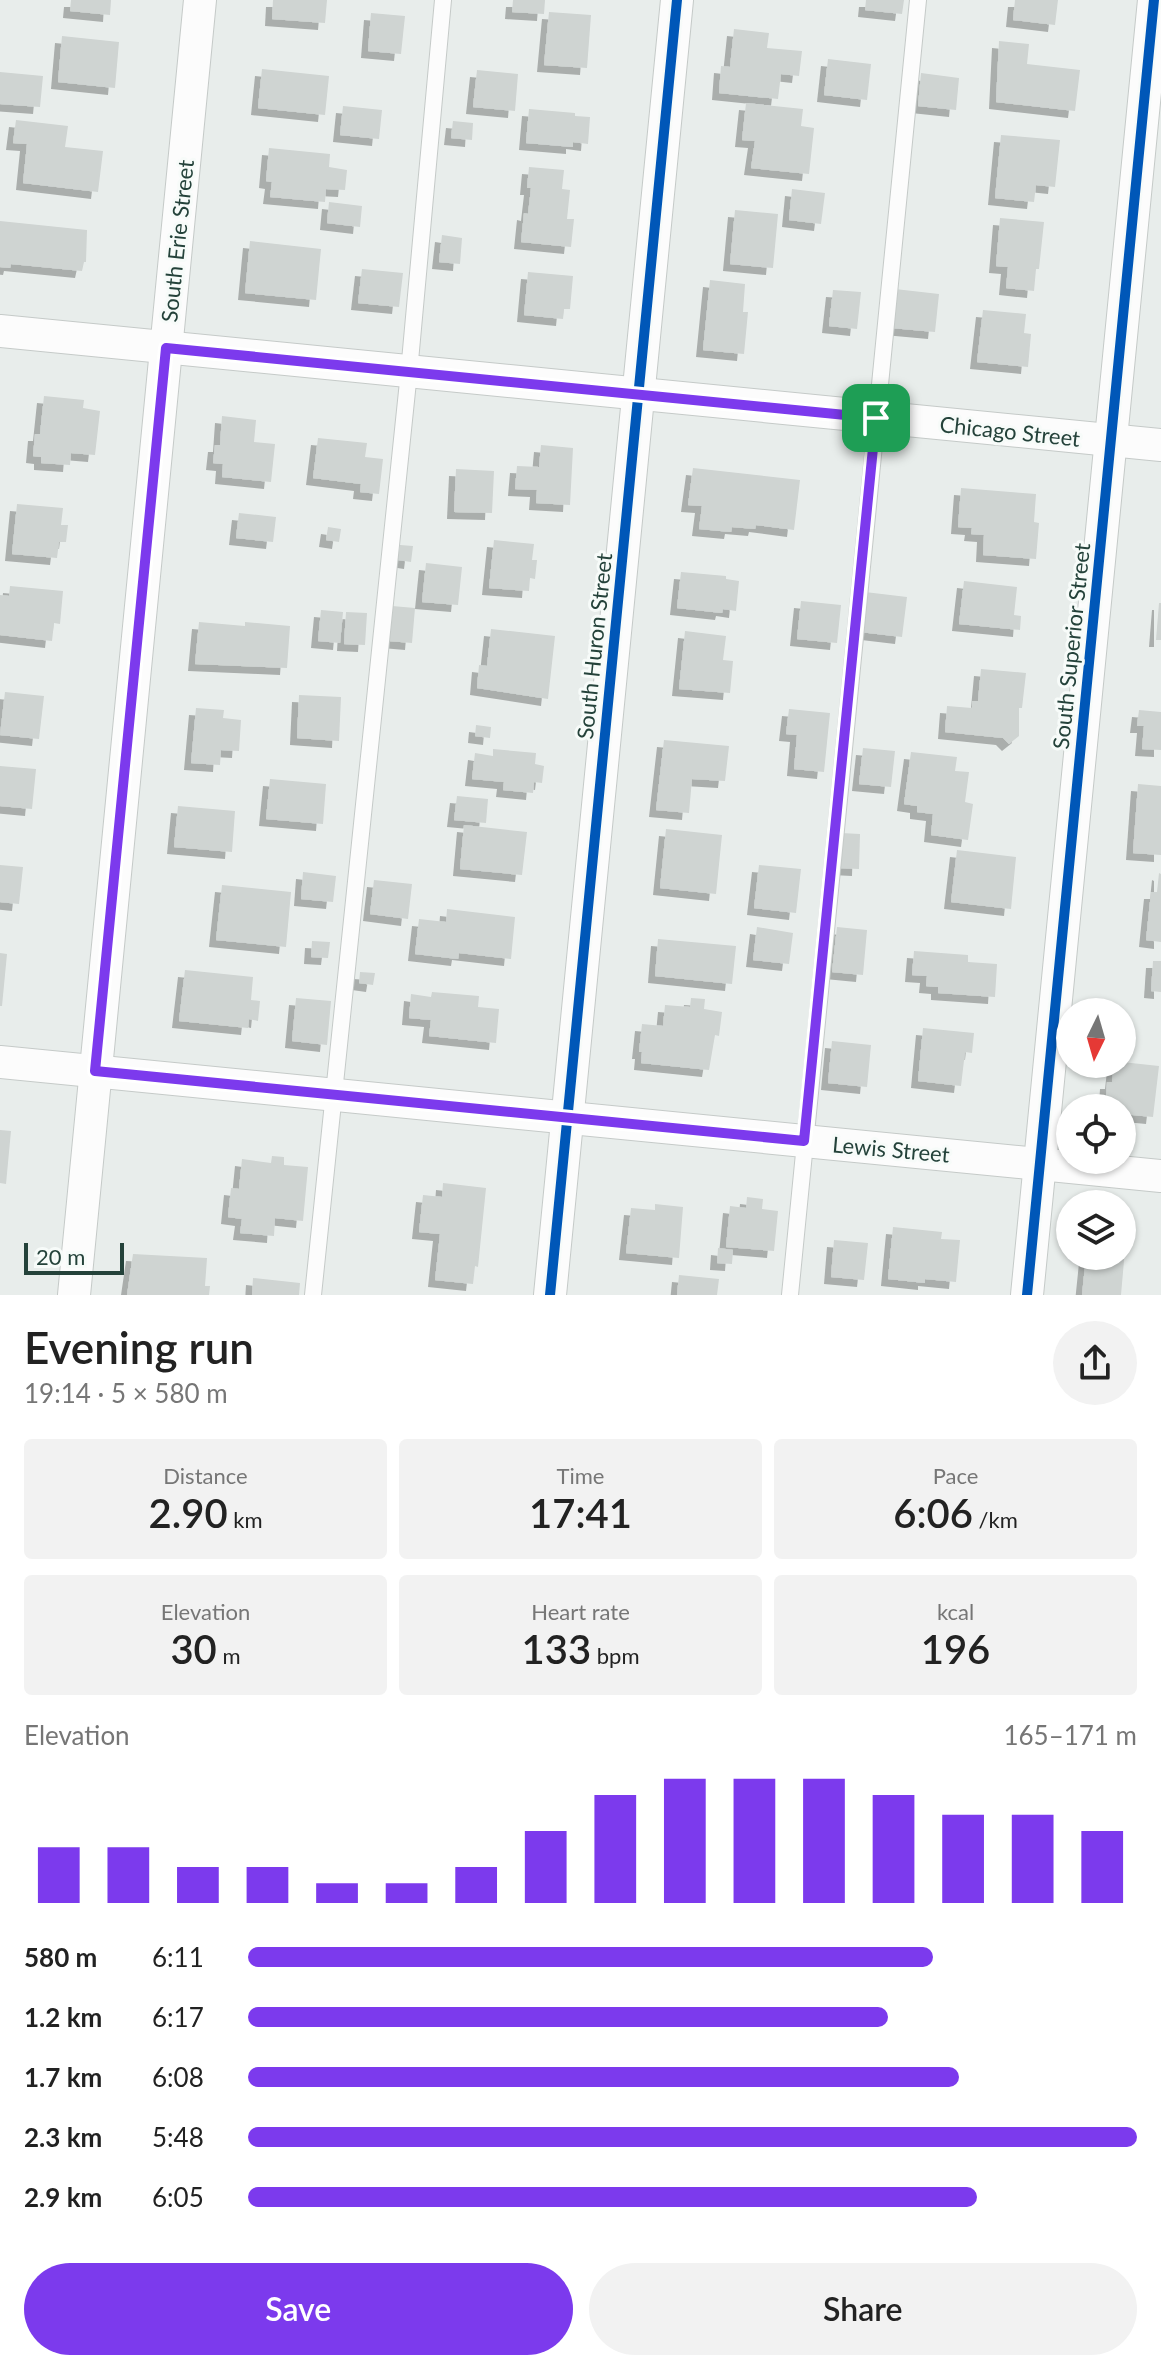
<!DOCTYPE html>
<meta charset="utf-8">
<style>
:root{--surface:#fff;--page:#f2f2f2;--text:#222;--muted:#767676;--accent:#7c3aed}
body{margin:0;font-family:Lato,sans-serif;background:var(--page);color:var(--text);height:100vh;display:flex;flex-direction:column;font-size:30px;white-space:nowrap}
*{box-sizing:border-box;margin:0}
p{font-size:26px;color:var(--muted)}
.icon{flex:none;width:44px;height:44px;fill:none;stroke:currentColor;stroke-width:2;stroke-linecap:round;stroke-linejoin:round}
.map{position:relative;height:1295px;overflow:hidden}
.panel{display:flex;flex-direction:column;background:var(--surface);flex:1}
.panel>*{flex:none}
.needle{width:52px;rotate:185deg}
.controls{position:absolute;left:1056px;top:998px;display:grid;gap:16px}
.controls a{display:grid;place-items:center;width:80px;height:80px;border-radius:50%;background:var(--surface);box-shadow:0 2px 6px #0004;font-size:40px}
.scale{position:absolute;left:24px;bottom:20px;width:100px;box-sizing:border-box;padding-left:8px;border:4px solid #24423a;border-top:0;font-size:22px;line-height:28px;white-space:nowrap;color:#24423a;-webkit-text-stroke:6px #f7fbf9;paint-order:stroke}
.pin{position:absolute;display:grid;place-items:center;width:68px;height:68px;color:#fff;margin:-34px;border-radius:16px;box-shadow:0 4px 12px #0006}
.round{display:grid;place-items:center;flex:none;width:84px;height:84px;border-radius:42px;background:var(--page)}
.summary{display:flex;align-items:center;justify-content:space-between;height:136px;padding:0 24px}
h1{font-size:44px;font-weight:600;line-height:60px}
.figures{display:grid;grid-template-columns:repeat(3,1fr);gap:12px;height:136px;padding:8px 24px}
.figures div{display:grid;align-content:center;border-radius:8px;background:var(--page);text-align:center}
.figures b{font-size:40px;font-weight:600}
.figures small{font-size:22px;font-weight:400}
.figures p{font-size:22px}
.chart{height:224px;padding:16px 24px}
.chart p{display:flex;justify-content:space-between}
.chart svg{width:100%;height:144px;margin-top:8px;stroke:var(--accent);stroke-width:6}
.button{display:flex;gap:16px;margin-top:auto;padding:16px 24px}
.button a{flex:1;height:92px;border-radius:48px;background:var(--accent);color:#fff;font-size:32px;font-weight:600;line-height:92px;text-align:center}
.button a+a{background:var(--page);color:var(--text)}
ul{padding:0 24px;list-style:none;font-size:26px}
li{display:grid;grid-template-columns:128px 96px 1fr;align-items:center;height:60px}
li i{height:20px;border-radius:10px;background:var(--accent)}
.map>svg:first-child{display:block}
.building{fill:#cfd4d2;filter:url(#shadow)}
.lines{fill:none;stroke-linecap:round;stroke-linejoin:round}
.service-casing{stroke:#c5cac8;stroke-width:18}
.minor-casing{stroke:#c5cac8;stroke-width:34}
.service{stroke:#fcfcfc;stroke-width:16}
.minor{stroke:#fcfcfc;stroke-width:32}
.cycleway-casing{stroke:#f7fbf9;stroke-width:15}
.cycleway{stroke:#0057b8;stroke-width:10}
.route-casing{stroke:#fff;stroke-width:16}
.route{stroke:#7c3aed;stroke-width:10}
.labels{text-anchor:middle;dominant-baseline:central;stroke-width:6;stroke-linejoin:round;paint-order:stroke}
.street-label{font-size:22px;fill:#24423a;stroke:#f7fbf9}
</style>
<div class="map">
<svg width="1161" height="1295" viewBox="0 0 1161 1295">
<defs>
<filter id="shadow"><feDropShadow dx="-7" dy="7" stdDeviation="0" flood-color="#0004"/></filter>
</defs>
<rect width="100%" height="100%" fill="#e8edeb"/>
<g class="building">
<path d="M71 0H111L110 15 70 11Z"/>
<path d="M273 0H327L325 23 272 19Z"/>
<path d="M513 0H545L544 14 512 12Z"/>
<path d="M866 0H904L902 14 865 10Z"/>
<path d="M1015 0H1058L1055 25 1013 20Z"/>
<path d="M549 12 591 15 587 68 544 65Z"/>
<path d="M371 13 405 16 401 54 368 51Z"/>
<path d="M734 29 769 33 767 48 802 51 799 76 781 74 778 99 719 93 721 66 730 67Z"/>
<path d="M62 36 119 42 115 88 58 82Z"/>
<path d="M999 41 1029 44 1027 64 1080 70 1075 111 996 102Z"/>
<path d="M828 59 871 64 867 100 824 95Z"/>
<path d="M262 69 329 76 325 115 258 108Z"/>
<path d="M477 70 518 74 515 111 473 107Z"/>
<path d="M0 72 43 76 40 107 0 104Z"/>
<path d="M921 73 959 78 956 110 918 106Z"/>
<path d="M746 103 803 109 801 126 814 128 809 174 751 168 755 141 742 140Z"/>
<path d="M343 106 382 110 379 139 340 135Z"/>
<path d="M529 109 575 113V116L590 117 588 144 573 142V147L526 143Z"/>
<path d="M16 120 68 126 65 147 103 151 98 192 23 183 27 144 13 143Z"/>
<path d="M453 121 473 123 472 140 451 138Z"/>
<path d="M1001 135 1060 140 1055 187 1036 185 1034 202 995 198Z"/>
<path d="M269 148 330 154 329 167 347 170 345 190 326 189 325 202 270 197 272 182 266 181Z"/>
<path d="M529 167 564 170 562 189 570 190 567 219H574L571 247 521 242 524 213 528 214 531 188H527Z"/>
<path d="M792 189 825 193 821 224 789 220Z"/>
<path d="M329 202 362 206 360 227 327 223Z"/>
<path d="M735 210 778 214 773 268 730 264Z"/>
<path d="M1000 218 1044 222 1039 269H1036L1034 291 1006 288 1008 267 996 266Z"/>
<path d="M0 221 87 230 86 262H84L82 271 11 264 10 268 0 267Z"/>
<path d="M442 235 462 238 460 264 439 262Z"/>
<path d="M250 241 321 249 316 300 245 293Z"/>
<path d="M362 269 403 273 399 307 358 303Z"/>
<path d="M528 272 573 276 570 309H564L563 319 524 315Z"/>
<path d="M710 280 745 284 743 312H748L744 354 703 350Z"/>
<path d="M895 289 939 294 935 332 891 328Z"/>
<path d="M833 290 861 292 857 329 829 326Z"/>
<path d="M983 310 1026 314 1024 333 1031 334 1028 367 977 362Z"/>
<path d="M44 396 84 400 83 408 100 411 95 455 71 453 70 465 41 463V457L33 456 35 434H40Z"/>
<path d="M222 416 256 420 254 442 275 444 271 482 222 477 223 464 213 463 215 445H220Z"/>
<path d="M318 438 367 443 365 457 383 459 379 494 360 492 361 484 313 478Z"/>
<path d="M541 445 573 448 570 505 536 503 537 490 515 489 517 466 539 467Z"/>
<path d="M693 468 800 480 794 530 756 525 755 529 732 527 731 532 699 529 702 506 688 505Z"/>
<path d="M456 469 494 471 492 513 454 512Z"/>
<path d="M961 488 1036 494 1034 522 1039 523 1036 559 983 555 984 535 971 534 972 528 958 527Z"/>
<path d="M17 504 63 508 61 525H68L66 542H59L57 558 12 554Z"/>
<path d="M239 513 276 517 273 542 236 538Z"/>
<path d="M328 527 341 529 339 542 326 540Z"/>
<path d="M494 540 534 544 532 560H537L535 579 530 578 529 591 489 588Z"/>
<path d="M400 545 413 546 411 562 398 560Z"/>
<path d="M426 563 462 567 458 605 422 602Z"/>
<path d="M681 572 726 576V579L739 581 736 611 723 609 722 613 677 608Z"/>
<path d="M964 581 1017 587 1014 615 1021 616 1020 630 959 624Z"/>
<path d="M10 586 63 591 60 624 54 623 52 641 0 635V595L9 596Z"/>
<path d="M865 592 907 597 902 637 860 632Z"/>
<path d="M801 601 841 605 837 643 797 639Z"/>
<path d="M1159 603H1161V640H1156Z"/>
<path d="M392 606 415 608 412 643 389 641Z"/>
<path d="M321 610 343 612 340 643 318 641Z"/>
<path d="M346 612 367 613 365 645 344 644Z"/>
<path d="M199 622 245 626V622L290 626 287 668 195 664Z"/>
<path d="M491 629 555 636 548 699 477 688 479 665 487 666Z"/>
<path d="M685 631 726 636 723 660 733 661 730 693 679 689Z"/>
<path d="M981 669 1026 673 1022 708H1019V736L1009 744 1003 738 945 732 947 706 972 708V701H978Z"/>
<path d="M5 692 44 696 39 739 0 735Z"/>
<path d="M299 695 341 697 339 741 297 738Z"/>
<path d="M196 708 224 710 223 718 241 720 239 751 221 750 220 765 191 763Z"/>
<path d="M789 709 830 713 824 772 794 769 797 735 786 734Z"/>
<path d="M1139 710 1161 712V750L1142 749 1144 726H1137Z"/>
<path d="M476 725 491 727 490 738 475 736Z"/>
<path d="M664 740 729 746 725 781 692 779 689 813 656 810Z"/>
<path d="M863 748 895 751 891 787 859 784Z"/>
<path d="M493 749 536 753 535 764 544 766 542 783 534 782 533 793 503 790 504 782 472 779 475 753 493 756Z"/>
<path d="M911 752 957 757 955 771 969 772 965 802 973 804 968 840 931 835 933 814 917 812V806L904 804Z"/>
<path d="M0 766 36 769 32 809 0 806Z"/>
<path d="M270 779 326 784 323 824 266 819Z"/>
<path d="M1138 784 1161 786V855L1133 853Z"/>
<path d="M457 796 488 799 486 823 454 820Z"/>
<path d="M178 806 235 811 232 852 174 847Z"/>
<path d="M464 825 527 832 522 875 460 869Z"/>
<path d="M666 829 722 835 716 894 660 888Z"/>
<path d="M841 833 860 834 859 869 839 868Z"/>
<path d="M957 850 1016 857 1011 909 951 902Z"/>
<path d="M0 865 23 867 19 904 0 902Z"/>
<path d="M759 865 801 869 796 913 754 908Z"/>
<path d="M303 872 336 876 333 902 301 899Z"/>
<path d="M1159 873 1161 874V942L1146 940 1151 892H1157Z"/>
<path d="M374 880 412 884 408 919 370 914Z"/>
<path d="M222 885 291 892 286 947 216 940Z"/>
<path d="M447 909 515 917 511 959 459 953 458 959 415 954 419 919 446 922Z"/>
<path d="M757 927 793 933 789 964 753 960Z"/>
<path d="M837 927 867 930 863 975 832 972Z"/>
<path d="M658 939 736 946 732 984 655 976Z"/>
<path d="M312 941 330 942 328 958 311 957Z"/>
<path d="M914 951 968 955V962L997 964 995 997 938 993V987L926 986 927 976 912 975Z"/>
<path d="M0 953 7 954 2 1006H0Z"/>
<path d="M1153 961H1161V992L1151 991Z"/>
<path d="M185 970 253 977 251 1000 260 1001 258 1021 249 1019 248 1028 179 1021Z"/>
<path d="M360 972 375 973 373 985 359 983Z"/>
<path d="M432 992 479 996 478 1007 499 1009 496 1043 429 1036 431 1020 409 1018 411 994 431 997Z"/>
<path d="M296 998 331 1001 327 1045 292 1041Z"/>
<path d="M691 998 705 999 704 1009 722 1012 719 1036 715 1035 709 1070 641 1063 642 1052H639L642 1024 663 1026 665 1005 690 1007Z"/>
<path d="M923 1028 974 1033 972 1053 965 1052 961 1086 918 1081Z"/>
<path d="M832 1041 871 1045 867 1087 828 1083Z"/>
<path d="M1122 1062 1159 1066 1153 1117 1122 1114V1108H1109L1110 1097H1106L1107 1082H1112L1114 1064H1122Z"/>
<path d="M0 1130 11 1131 6 1184 0 1183Z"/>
<path d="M272 1156 284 1157V1165L308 1167 303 1221 275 1218 274 1236 240 1233 242 1219 228 1217 231 1188 239 1189 242 1159 271 1163Z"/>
<path d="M443 1183 486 1188 478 1267 475 1266 473 1284 435 1280 440 1234 419 1232 423 1195 442 1197Z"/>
<path d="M747 1197 763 1199 762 1209 778 1211 774 1251 726 1247 730 1206 746 1208Z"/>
<path d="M655 1204 683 1207 679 1258 626 1253 631 1208 655 1210Z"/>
<path d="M893 1227 942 1232 941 1239 960 1240 956 1282 925 1279V1283L888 1279Z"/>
<path d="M1122 1238H1126L1121 1295H1082L1086 1256H1122Z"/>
<path d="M834 1240 868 1243 864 1280 831 1277Z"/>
<path d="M718 1248 733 1250 732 1264 717 1263Z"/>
<path d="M133 1254 207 1258 205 1286H210L209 1295H127Z"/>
<path d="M679 1275 719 1279 717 1295H677Z"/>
<path d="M253 1278 300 1283 299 1295H252Z"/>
</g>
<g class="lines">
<g class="service-casing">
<g id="service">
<path d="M313 1295 409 372 443 0"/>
<path d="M790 1295 918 0"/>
</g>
</g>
<g class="minor-casing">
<g id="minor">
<path d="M0 331 1161 445"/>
<path d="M0 1062 1161 1176"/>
<path d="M74 1295 200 0"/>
<path d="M550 1295 677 0"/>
<path d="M1027 1295 1154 0"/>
</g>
</g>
<use href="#service" class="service"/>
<use href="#minor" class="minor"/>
<g class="cycleway-casing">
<g id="cycleway">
<path d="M550 1295 677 0"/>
<path d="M1027 1295 1154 0"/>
</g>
</g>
<use href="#cycleway" class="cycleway"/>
</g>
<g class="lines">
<g class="route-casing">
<path id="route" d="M166 348 876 418 804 1141 95 1071Z"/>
</g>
<use href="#route" class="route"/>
</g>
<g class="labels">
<g class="street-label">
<text transform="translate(177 241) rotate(-84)">South Erie Street</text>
<text transform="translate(1010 431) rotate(6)">Chicago Street</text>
<text transform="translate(594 646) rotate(-84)">South Huron Street</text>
<text transform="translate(1071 646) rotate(-84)">South Superior Street</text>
<text transform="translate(891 1149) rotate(5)">Lewis Street</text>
</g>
</g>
</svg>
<div class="controls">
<a><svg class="needle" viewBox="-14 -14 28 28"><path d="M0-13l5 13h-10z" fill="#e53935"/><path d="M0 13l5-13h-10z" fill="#767676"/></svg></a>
<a><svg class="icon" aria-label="locate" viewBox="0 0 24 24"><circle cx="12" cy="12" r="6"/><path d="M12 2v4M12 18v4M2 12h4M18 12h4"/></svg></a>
<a><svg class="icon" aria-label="layers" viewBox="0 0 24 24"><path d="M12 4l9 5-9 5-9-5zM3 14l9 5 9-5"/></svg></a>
</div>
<div class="scale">20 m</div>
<div class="pin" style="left:876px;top:418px;background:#1e9e55"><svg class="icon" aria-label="arrive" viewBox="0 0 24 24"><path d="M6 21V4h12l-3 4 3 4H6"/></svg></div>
</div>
<section class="panel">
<div class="summary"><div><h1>Evening run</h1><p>19:14 · 5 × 580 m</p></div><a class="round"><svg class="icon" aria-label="share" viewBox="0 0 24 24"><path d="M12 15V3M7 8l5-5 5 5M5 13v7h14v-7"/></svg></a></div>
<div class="figures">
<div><p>Distance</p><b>2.90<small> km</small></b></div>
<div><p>Time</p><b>17:41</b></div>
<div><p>Pace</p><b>6:06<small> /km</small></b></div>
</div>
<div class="figures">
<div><p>Elevation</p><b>30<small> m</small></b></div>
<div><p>Heart rate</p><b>133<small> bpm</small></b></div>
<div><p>kcal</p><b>196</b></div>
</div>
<div class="chart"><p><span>Elevation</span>165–171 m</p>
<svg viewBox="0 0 160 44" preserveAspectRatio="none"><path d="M5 44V27M15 44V27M25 44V33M35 44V33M45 44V38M55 44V38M65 44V33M75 44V22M85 44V11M95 44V6M105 44V6M115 44V6M125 44V11M135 44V17M145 44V17M155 44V22"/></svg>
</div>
<ul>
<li><b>580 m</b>6:11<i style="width:77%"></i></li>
<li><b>1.2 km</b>6:17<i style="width:72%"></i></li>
<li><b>1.7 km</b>6:08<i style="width:80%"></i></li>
<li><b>2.3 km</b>5:48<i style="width:100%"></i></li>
<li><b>2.9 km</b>6:05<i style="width:82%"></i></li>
</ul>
<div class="button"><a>Save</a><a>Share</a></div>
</section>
